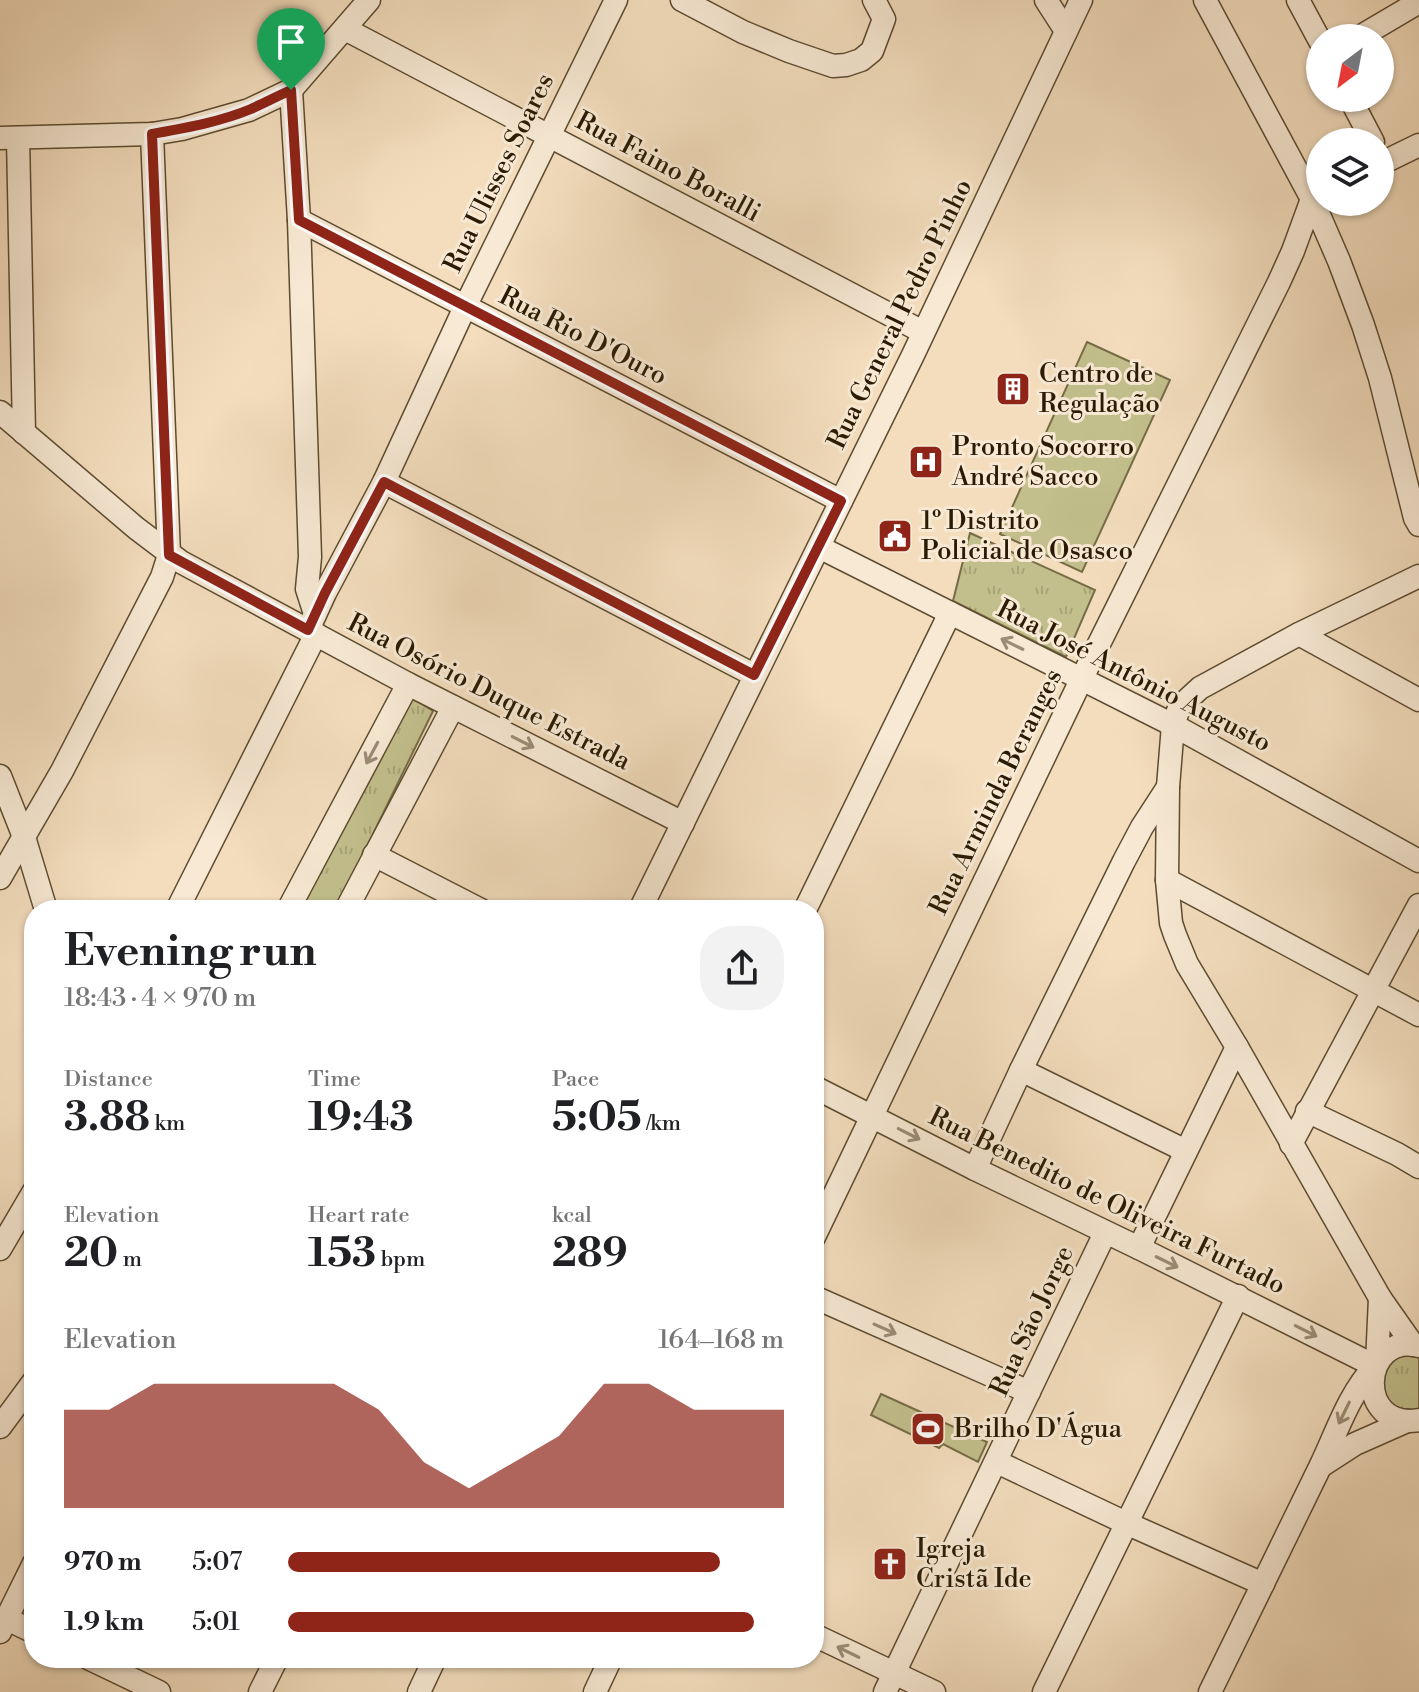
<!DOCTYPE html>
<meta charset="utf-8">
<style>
:root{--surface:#fff;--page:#f2f2f2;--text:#202124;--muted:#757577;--accent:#8f2418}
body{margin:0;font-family:"Libre Bodoni",serif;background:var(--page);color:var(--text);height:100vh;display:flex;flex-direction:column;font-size:30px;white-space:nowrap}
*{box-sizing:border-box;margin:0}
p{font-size:26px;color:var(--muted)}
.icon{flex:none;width:44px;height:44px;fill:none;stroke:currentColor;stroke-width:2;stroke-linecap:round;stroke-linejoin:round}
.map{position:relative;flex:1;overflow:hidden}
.details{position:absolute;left:24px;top:900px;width:800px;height:768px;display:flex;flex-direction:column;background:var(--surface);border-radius:32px;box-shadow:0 2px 6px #0004}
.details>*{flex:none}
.needle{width:52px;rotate:212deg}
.controls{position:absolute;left:1306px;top:24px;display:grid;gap:16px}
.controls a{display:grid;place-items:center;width:88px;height:88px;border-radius:50%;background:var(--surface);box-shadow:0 2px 6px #0004;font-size:40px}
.pin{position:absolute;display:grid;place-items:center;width:68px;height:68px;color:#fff;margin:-82px -34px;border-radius:50% 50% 50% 0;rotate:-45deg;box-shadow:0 0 8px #0007}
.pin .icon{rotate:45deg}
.round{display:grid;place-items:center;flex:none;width:84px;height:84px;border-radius:32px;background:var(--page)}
.head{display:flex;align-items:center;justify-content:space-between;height:136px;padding:0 40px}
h1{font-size:44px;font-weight:700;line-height:60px}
.stats{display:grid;grid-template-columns:repeat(3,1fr);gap:12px;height:136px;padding:8px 40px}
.stats div{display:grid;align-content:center}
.stats b{font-size:40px;font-weight:700}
.stats small{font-size:22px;font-weight:400}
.stats p{font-size:22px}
.chart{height:224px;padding:16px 40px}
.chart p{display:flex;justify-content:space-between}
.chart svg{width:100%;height:144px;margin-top:8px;fill:var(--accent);opacity:.7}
ul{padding:0 40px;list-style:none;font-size:26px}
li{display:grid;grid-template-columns:128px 96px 1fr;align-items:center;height:60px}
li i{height:20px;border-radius:10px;background:var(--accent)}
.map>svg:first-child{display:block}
.grass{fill:#c2bf8c;stroke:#766d47;stroke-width:2}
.park{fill:url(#park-tufts);stroke:#766d47;stroke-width:2}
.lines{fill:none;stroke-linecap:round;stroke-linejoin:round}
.minor-casing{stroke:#5d4c31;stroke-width:25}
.minor{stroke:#f7e9d4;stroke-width:22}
.oneway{stroke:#9b8c76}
.route-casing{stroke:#fff;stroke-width:16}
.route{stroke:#8f2418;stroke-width:10}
.labels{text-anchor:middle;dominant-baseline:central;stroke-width:6;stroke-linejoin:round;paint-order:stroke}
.street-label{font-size:26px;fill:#2b1b02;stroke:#f7e9d4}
.poi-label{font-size:26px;fill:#2b1b02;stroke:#f7e9d4;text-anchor:start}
</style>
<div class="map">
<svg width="1419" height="1692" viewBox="0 0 1419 1692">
<defs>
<pattern id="park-tufts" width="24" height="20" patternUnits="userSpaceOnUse" patternTransform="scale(2)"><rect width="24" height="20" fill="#c2bf8c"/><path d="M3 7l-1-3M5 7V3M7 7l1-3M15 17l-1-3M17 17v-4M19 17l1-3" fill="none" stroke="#a7a477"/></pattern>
</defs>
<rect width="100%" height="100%" fill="#f3ddbd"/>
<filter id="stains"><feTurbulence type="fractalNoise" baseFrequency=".0025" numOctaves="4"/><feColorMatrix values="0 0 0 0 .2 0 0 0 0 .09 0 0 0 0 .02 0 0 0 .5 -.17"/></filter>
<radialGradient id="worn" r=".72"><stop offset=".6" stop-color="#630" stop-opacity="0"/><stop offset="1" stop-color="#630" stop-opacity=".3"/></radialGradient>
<g class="grass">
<path d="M1087 342 1170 380 1082 572 1000 534Z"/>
<path d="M881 1394 987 1442 978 1462 943 1444 939 1448 871 1415Z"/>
</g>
<g class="park">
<path d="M970 533 1095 590 1066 657 953 601Z"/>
<path d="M414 699 433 711 336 910H293L398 708Z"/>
<path d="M1402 1355H1419V1416L1386 1404 1382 1375 1394 1359Z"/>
</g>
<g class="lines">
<g class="minor-casing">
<g id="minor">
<path d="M682 0 743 32 789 51 833 66 846 65 861 60 872 51 884 19 874 0"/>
<path d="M1046 0 1066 31"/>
<path d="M1205 0 1312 199 1339 261 1363 325 1380 378 1415 518 1419 525"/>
<path d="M1298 0 1320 41"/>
<path d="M345 29 923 332"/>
<path d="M1358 38 1419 2"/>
<path d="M291 90 299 220 310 557 307 589 315 614"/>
<path d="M1350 98 1373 142"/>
<path d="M0 138 152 134 182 129 249 110 291 90 369 0"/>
<path d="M18 138 24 433"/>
<path d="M1380 164 1419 145"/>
<path d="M299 220 841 501"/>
<path d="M0 412 136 528 181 562 408 684 683 823"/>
<path d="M384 482 754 675"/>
<path d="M819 547 1173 725 1419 861"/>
<path d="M308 630 325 593 384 482 465 307 616 0"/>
<path d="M1299 634 1419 700"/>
<path d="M0 776 24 837 46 910"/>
<path d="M374 855 481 910"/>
<path d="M0 878 62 771 162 577 169 555 152 134"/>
<path d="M1167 880 1419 1015"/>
<path d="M177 910 316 634"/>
<path d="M288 910 408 684"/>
<path d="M346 910 453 707"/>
<path d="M640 910 913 355 1081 0"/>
<path d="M805 910 950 613"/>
<path d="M1021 1070 1186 1151"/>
<path d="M814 1087 975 1169 1139 1248 1375 1366C1348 1395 1337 1432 1320 1467 1284 1542 1246 1617 1210 1692"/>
<path d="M1307 1111 1397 1154 1419 1167"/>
<path d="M1291 1144 1419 905"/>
<path d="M975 1169 1021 1070 1124 861 1142 827 1168 787"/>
<path d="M814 1237 1082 678 1279 282 1293 251 1312 199 1320 195"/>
<path d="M1139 1248 1237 1047"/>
<path d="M0 1249 34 1191"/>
<path d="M814 1297 1029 1392"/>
<path d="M1413 1345 1380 1298 1237 1047 1187 964 1175 935 1171 923 1167 880 1168 787 1173 725 1178 711 1187 700 1200 688 1299 634 1419 576"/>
<path d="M1419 1346C1360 1332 1355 1431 1419 1420"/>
<path d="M1377 1363 1380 1298"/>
<path d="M0 1427 34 1381"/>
<path d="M997 1462 1126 1523 1263 1584"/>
<path d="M1321 1466 1355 1444 1407 1421"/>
<path d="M7 1619 34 1632"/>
<path d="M0 1632 34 1563"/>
<path d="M814 1635 934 1692"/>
<path d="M88 1658 159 1692"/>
<path d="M260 1692 277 1658"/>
<path d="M419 1692 435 1658"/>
<path d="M595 1692 611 1658"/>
<path d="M885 1692 1105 1233"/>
<path d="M1044 1692 1238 1296"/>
</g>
</g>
<use href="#minor" class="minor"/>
</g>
<defs><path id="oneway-shaft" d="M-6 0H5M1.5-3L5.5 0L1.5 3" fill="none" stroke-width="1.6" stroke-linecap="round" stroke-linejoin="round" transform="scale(2)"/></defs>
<g class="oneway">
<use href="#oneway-shaft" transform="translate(1012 644) rotate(-154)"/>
<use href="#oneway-shaft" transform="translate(523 742) rotate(27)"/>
<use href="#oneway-shaft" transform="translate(372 753) rotate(118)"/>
<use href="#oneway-shaft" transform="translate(909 1134) rotate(27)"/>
<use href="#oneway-shaft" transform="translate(1167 1262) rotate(26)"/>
<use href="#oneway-shaft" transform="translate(885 1329) rotate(24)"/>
<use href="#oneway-shaft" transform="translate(1306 1331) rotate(27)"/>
<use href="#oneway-shaft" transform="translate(1344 1413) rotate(116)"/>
<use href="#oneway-shaft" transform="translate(848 1652) rotate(-154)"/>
</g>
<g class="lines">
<g class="route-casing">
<path id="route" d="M291 90 299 220 841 501 754 675 384 482 325 593 308 630 169 555 152 134C185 128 220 122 251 109 264 103 278 96 291 90Z"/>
</g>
<use href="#route" class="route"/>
</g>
<defs>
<g id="building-square" transform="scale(1.8)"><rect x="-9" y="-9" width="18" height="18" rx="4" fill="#8f2418" stroke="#f7e9d4"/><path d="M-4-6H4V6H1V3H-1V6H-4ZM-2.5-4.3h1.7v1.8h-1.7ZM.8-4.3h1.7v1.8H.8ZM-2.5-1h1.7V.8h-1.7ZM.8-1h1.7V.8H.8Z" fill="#fff"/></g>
<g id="hospital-square" transform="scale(1.8)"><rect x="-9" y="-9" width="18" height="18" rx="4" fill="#8f2418" stroke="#f7e9d4"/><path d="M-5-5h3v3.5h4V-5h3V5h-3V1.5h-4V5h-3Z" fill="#fff"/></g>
<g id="civic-square" transform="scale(1.8)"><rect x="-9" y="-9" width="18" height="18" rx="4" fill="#8f2418" stroke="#f7e9d4"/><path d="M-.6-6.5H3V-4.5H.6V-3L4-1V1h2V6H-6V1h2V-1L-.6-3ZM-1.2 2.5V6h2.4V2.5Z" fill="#fff"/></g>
<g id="stadium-square" transform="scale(1.8)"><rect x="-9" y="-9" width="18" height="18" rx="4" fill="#8f2418" stroke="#f7e9d4"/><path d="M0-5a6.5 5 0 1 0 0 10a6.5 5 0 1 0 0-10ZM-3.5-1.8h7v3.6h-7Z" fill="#fff"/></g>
<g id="church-square" transform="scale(1.8)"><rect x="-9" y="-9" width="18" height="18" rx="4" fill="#8f2418" stroke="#f7e9d4"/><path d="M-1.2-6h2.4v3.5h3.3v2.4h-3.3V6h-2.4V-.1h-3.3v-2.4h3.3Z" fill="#fff"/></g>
</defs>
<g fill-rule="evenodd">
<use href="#building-square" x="1013" y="389"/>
<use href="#hospital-square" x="926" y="462"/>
<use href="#civic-square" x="895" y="536"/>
<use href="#stadium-square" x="928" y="1429"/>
<use href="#church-square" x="890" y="1564"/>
</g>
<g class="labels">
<g class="street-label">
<text transform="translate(668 167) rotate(28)">Rua Faino Boralli</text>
<text transform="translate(499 173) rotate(-64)">Rua Ulisses Soares</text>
<text transform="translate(900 314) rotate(-64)">Rua General Pedro Pinho</text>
<text transform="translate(583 336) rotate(27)">Rua Rio D'Ouro</text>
<text transform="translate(1134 676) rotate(27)">Rua José Antônio Augusto</text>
<text transform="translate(489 692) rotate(27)">Rua Osório Duque Estrada</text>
<text transform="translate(996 792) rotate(-64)">Rua Arminda Beranges</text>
<text transform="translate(1107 1201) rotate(26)">Rua Benedito de Oliveira Furtado</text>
<text transform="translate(1032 1321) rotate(-65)">Rua São Jorge</text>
</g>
<g class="poi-label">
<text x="1039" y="374">Centro de<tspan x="1039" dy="30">Regulação</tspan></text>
<text x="952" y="447">Pronto Socorro<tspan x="952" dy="30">André Sacco</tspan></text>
<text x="921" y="521">1º Distrito<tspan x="921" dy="30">Policial de Osasco</tspan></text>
<text x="954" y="1429">Brilho D'Água</text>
<text x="916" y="1549">Igreja<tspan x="916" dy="30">Cristã Ide</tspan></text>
</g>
</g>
<rect width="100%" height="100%" filter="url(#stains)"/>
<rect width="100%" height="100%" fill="url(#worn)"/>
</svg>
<div class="controls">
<a><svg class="needle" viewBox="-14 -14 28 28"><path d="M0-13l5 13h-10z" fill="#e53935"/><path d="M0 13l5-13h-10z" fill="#757577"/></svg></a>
<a><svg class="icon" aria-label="layers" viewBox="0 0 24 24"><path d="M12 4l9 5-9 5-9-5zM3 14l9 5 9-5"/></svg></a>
</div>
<div class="pin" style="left:291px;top:90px;background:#1e9e55"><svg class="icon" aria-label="arrive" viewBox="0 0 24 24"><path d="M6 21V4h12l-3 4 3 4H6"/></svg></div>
<section class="details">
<div class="head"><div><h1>Evening run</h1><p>18:43 · 4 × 970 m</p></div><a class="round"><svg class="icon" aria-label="share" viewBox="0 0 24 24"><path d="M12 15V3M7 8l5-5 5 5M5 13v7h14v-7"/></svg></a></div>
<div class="stats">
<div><p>Distance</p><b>3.88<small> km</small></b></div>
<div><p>Time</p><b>19:43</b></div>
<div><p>Pace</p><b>5:05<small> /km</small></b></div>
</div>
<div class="stats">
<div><p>Elevation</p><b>20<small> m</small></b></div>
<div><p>Heart rate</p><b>153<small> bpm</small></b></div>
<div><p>kcal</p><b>289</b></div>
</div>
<div class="chart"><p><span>Elevation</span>164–168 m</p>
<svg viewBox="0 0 160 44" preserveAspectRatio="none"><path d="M0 44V14L10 14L20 6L30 6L40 6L50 6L60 6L70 14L80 30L90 38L100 30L110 22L120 6L130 6L140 14L150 14L160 14V44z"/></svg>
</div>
<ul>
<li><b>970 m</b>5:07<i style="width:87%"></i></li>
<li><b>1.9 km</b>5:01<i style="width:94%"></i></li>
</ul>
</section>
</div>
